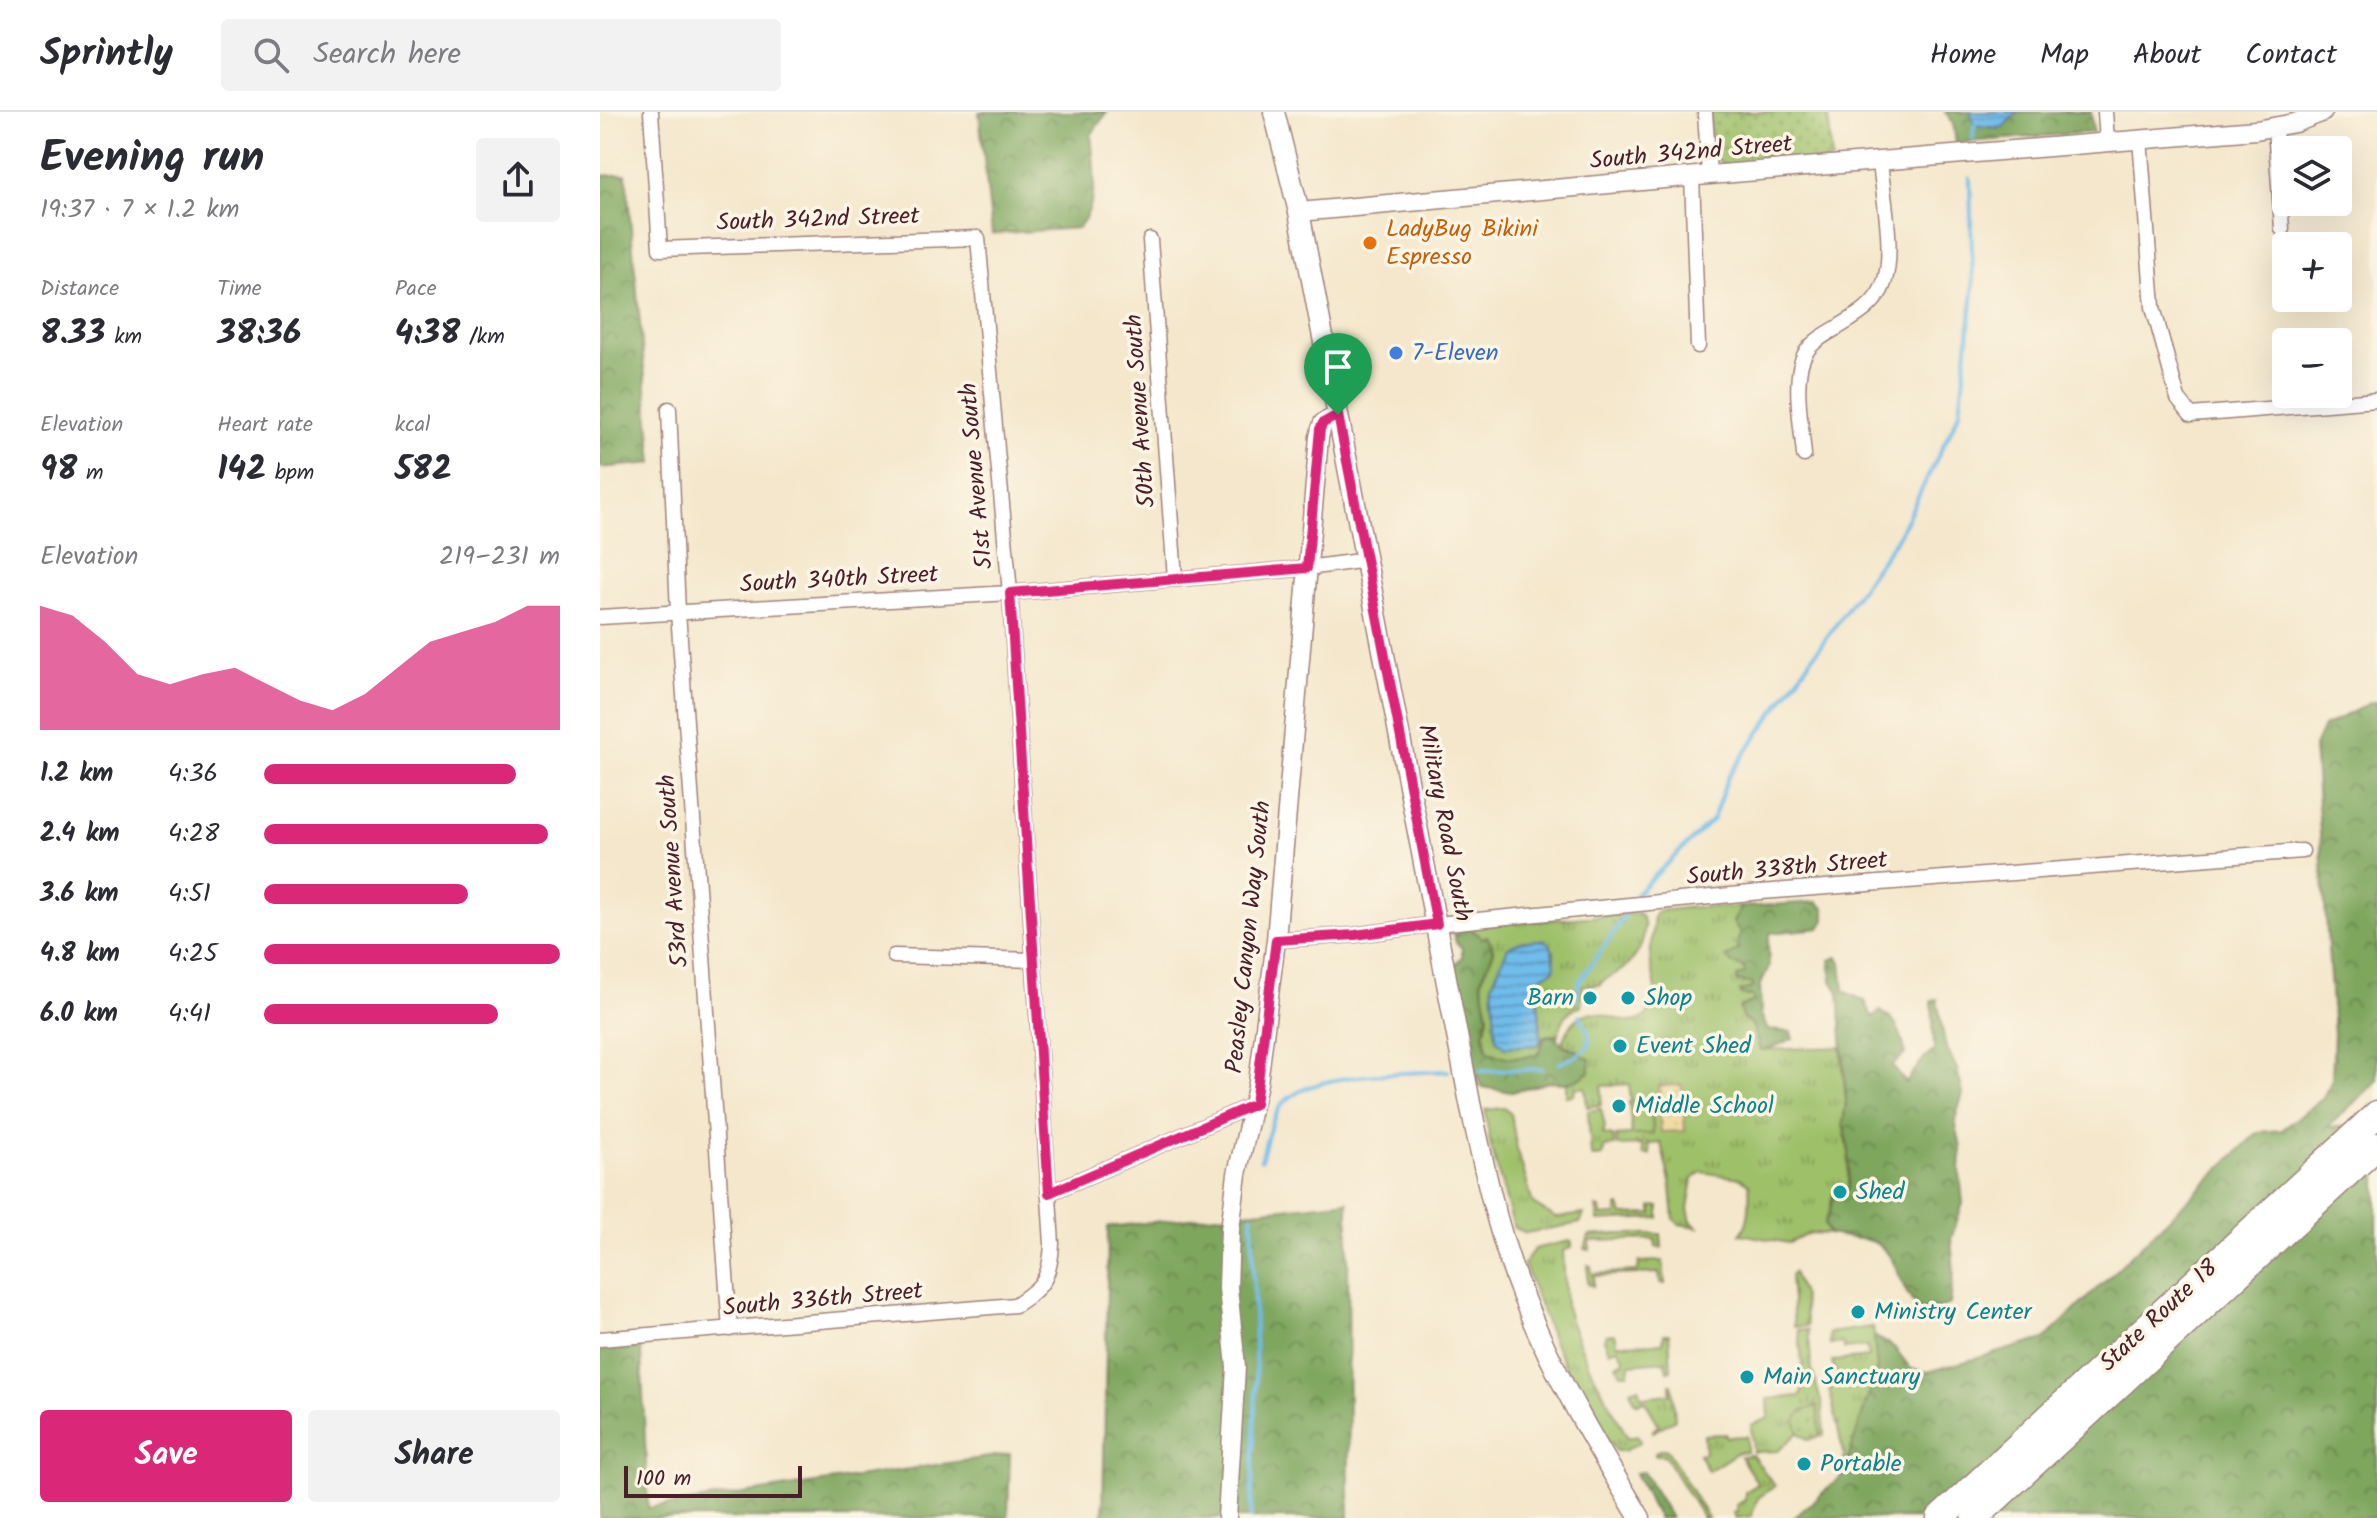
<!DOCTYPE html>
<meta charset="utf-8">
<style>
:root{--surface:#fff;--page:#f2f2f3;--text:#2b2b33;--muted:#7c7c81;--line:#e1e1e2;--accent:#db2777}
body{margin:0;font-family:Kalam,sans-serif;background:var(--page);color:var(--text);height:100vh;display:flex;flex-direction:column;font-size:30px;white-space:nowrap}
*{box-sizing:border-box;margin:0}
p{font-size:26px;color:var(--muted)}
.icon{flex:none;width:44px;height:44px;fill:none;stroke:currentColor;stroke-width:2;stroke-linecap:round;stroke-linejoin:round}
.map{position:relative;flex:1;overflow:hidden}
.sheet{display:flex;flex-direction:column;background:var(--surface);width:600px}
.sheet>*{flex:none}
.controls{position:absolute;left:1672px;top:24px;display:grid;gap:16px}
.controls a{display:grid;place-items:center;width:80px;height:80px;border-radius:8px;background:var(--surface);box-shadow:0 8px 32px #0002;font-size:40px}
.scale{position:absolute;left:24px;bottom:20px;width:178px;box-sizing:border-box;padding-left:8px;border:4px solid #4a1f2b;border-top:0;font-size:22px;line-height:28px;white-space:nowrap;color:#4a1f2b;-webkit-text-stroke:6px #fcf5e5;paint-order:stroke}
.pin{position:absolute;display:grid;place-items:center;width:68px;height:68px;color:#fff;margin:-82px -34px;border-radius:50% 50% 50% 0;rotate:-45deg;box-shadow:0 0 8px #0007}
.pin .icon{rotate:45deg}
.round{display:grid;place-items:center;flex:none;width:84px;height:84px;border-radius:8px;background:var(--page)}
.head{display:flex;align-items:center;justify-content:space-between;height:136px;padding:0 40px}
h1{font-size:44px;font-weight:600;line-height:60px}
.figures{display:grid;grid-template-columns:repeat(3,1fr);gap:12px;height:136px;padding:8px 40px}
.figures div{display:grid;align-content:center}
.figures b{font-size:34px;font-weight:600}
.figures small{font-size:22px;font-weight:400}
.figures p{font-size:22px}
.chart{height:224px;padding:16px 40px}
.chart p{display:flex;justify-content:space-between}
.chart svg{width:100%;height:144px;margin-top:8px;fill:var(--accent);opacity:.7}
.cta{display:flex;gap:16px;margin-top:auto;padding:16px 40px}
.cta a{flex:1;height:92px;border-radius:8px;background:var(--accent);color:#fff;font-size:32px;font-weight:600;line-height:92px;text-align:center}
.cta a+a{background:var(--page);color:var(--text)}
ul{padding:0 40px;list-style:none;font-size:26px}
li{display:grid;grid-template-columns:128px 96px 1fr;align-items:center;height:60px}
li i{height:20px;border-radius:10px;background:var(--accent)}
header{display:flex;align-items:center;gap:48px;box-sizing:border-box;height:112px;padding:0 40px;background:var(--surface);border-bottom:2px solid var(--line)}
header strong{font-size:38px}
nav{display:flex;gap:44px;margin-inline-start:auto;font-size:28px}
.search{width:560px;height:72px;background:var(--page);display:flex;align-items:center;gap:20px;box-sizing:border-box;padding:0 28px;border-radius:8px;color:var(--muted);font-size:30px}
main{display:flex;flex:1;min-height:0}
.map>svg:first-child{display:block}
.grass{fill:url(#grass-tufts);stroke:#74704a;stroke-width:2;fill-rule:evenodd}
.forest{fill:url(#forest-crowns);stroke:#646244;stroke-width:2}
.sand{fill:url(#sand-dots);stroke:#9c7c64;stroke-width:2}
.park{fill:url(#park-dots);stroke:#74704a;stroke-width:2}
.garden{fill:#9ec069;stroke:#74704a;stroke-width:2}
.water{fill:url(#water-rules);stroke:#5d6e8a;stroke-width:2}
.lines{fill:none;stroke-linecap:round;stroke-linejoin:round}
.stream{stroke:#70bcea;stroke-width:4}
.minor-casing{stroke:#9f837c;stroke-width:17}
.tertiary-casing{stroke:#9f837c;stroke-width:21}
.secondary-casing{stroke:#9f837c;stroke-width:23}
.motorway-casing{stroke:#9f837c;stroke-width:29}
.minor{stroke:#fff;stroke-width:14}
.tertiary{stroke:#fff;stroke-width:18}
.secondary{stroke:#fff;stroke-width:20}
.motorway{stroke:#fff;stroke-width:26}
.route-casing{stroke:#fff;stroke-width:16}
.route{stroke:#db2777;stroke-width:10}
.food-dot{fill:#e8710a;stroke:#fcf5e5;stroke-width:3}
.shop-dot{fill:#3f7fe0;stroke:#fcf5e5;stroke-width:3}
.culture-dot{fill:#0f9aa8;stroke:#fcf5e5;stroke-width:3}
.labels{text-anchor:middle;dominant-baseline:central;stroke-width:7;stroke-linejoin:round;paint-order:stroke}
.street-label{font-size:24px;fill:#4a1f2b;stroke:#fcf5e5}
.food-label{font-size:24px;fill:#c56008;stroke:#fcf5e5;text-anchor:start}
.shop-label{font-size:24px;fill:#366cbe;stroke:#fcf5e5;text-anchor:start}
.culture-label{font-size:24px;fill:#0d838f;stroke:#fcf5e5;text-anchor:start}
</style>
<header>
<strong>Sprintly</strong>
<div class="search"><svg class="icon" aria-label="search" viewBox="0 0 24 24"><circle cx="10" cy="10" r="6"/><path d="M15 15l6 6"/></svg>Search here</div>
<nav><a>Home</a><a>Map</a><a>About</a><a>Contact</a></nav>
</header>
<main>
<section class="sheet">
<div class="head"><div><h1>Evening run</h1><p>19:37 · 7 × 1.2 km</p></div><a class="round"><svg class="icon" aria-label="share" viewBox="0 0 24 24"><path d="M12 15V3M7 8l5-5 5 5M5 13v7h14v-7"/></svg></a></div>
<div class="figures">
<div><p>Distance</p><b>8.33<small> km</small></b></div>
<div><p>Time</p><b>38:36</b></div>
<div><p>Pace</p><b>4:38<small> /km</small></b></div>
</div>
<div class="figures">
<div><p>Elevation</p><b>98<small> m</small></b></div>
<div><p>Heart rate</p><b>142<small> bpm</small></b></div>
<div><p>kcal</p><b>582</b></div>
</div>
<div class="chart"><p><span>Elevation</span>219–231 m</p>
<svg viewBox="0 0 160 44" preserveAspectRatio="none"><path d="M0 44V6L10 9L20 17L30 27L40 30L50 27L60 25L70 30L80 35L90 38L100 33L110 25L120 17L130 14L140 11L150 6L160 6V44z"/></svg>
</div>
<ul>
<li><b>1.2 km</b>4:36<i style="width:85%"></i></li>
<li><b>2.4 km</b>4:28<i style="width:96%"></i></li>
<li><b>3.6 km</b>4:51<i style="width:69%"></i></li>
<li><b>4.8 km</b>4:25<i style="width:100%"></i></li>
<li><b>6.0 km</b>4:41<i style="width:79%"></i></li>
</ul>
<div class="cta"><a>Save</a><a>Share</a></div>
</section>
<div class="map">
<svg width="1777" height="1406" viewBox="0 0 1777 1406">
<defs>
<pattern id="grass-tufts" width="24" height="20" patternUnits="userSpaceOnUse" patternTransform="scale(2)"><rect width="24" height="20" fill="#9ec069"/><path d="M3 7l-1-3M5 7V3M7 7l1-3M15 17l-1-3M17 17v-4M19 17l1-3" fill="none" stroke="#839b57"/></pattern>
<pattern id="forest-crowns" width="20" height="18" patternUnits="userSpaceOnUse" patternTransform="scale(2)"><rect width="20" height="18" fill="#7ea65d"/><path d="M2 6a3 3 0 1 1 6 0M12 15a3 3 0 1 1 6 0" fill="none" stroke="#69874d"/></pattern>
<pattern id="sand-dots" width="8" height="8" patternUnits="userSpaceOnUse" patternTransform="scale(2)"><rect width="8" height="8" fill="#eeda9e"/><path d="M2 2h.1M6 6h.1" fill="none" stroke="#cebb88" stroke-width="1.8" stroke-linecap="round"/></pattern>
<pattern id="park-dots" width="8" height="8" patternUnits="userSpaceOnUse" patternTransform="scale(2)"><rect width="8" height="8" fill="#9ec069"/><path d="M2 2h.1M6 6h.1" fill="none" stroke="#839b57" stroke-width="1.8" stroke-linecap="round"/></pattern>
<pattern id="water-rules" width="6" height="5" patternUnits="userSpaceOnUse" patternTransform="scale(2)"><rect width="6" height="5" fill="#70bcea"/><path d="M0 2.5h6" fill="none" stroke="#5e98be"/></pattern>
</defs>
<rect width="100%" height="100%" fill="#fcf5e5"/>
<filter id="ink" filterUnits="userSpaceOnUse"><feTurbulence type="fractalNoise" baseFrequency=".0125" numOctaves="2"/><feDisplacementMap in="SourceGraphic" scale="16" xChannelSelector="R" yChannelSelector="G"/><feConvolveMatrix kernelMatrix="1 2 1 2 8 2 1 2 1" color-interpolation-filters="sRGB"/></filter>
<filter id="wash" filterUnits="userSpaceOnUse"><feTurbulence type="fractalNoise" baseFrequency=".006" numOctaves="4" result="noise"/><feDisplacementMap in="SourceGraphic" scale="32" xChannelSelector="R" yChannelSelector="G"/><feGaussianBlur stdDeviation="1.8" result="paint"/><feColorMatrix in="noise" values="0 0 0 0 0 0 0 0 0 0 0 0 0 0 0 0 0 1.4 0 .05"/><feComposite in="paint" operator="in"/></filter>
<g filter="url(#wash)">
<rect width="100%" height="100%" fill="#f4e7cc"/>
<g class="grass">
<path d="M1093 795H1142L1133 810 1141 821 1139 838 1132 842 1131 851 1143 855 1153 876 1140 879 1141 883 1153 884 1155 889 1140 895 1142 906 1152 913 1160 938 1241 935 1246 989 1243 1012 1249 1039 1248 1077 1233 1083 1230 1099 1224 1112 1229 1122 1210 1121 1189 1131 1140 1122C1151 1112 1150 1087 1149 1072L1140 1066 1102 1060 1093 1067 1088 1097 1091 1109 1098 1115 1079 1112 1074 1107 1071 1074 1061 1031 1048 1032 1050 1043H1043L1042 1033 1017 1034 1016 1024 1053 1021 1051 989 1031 990 1029 972 1002 974 1001 993 987 995 985 975 975 976 974 983 966 984V971L979 967 980 939 961 932C967 921 971 909 983 903 1006 893 1039 931 1054 890 1059 877 1053 866 1051 854 1049 838 1053 819 1054 804L1058 799Z"/>
<path d="M1039 801C1044 807 1045 811 1044 819 1043 837 1032 853 1015 862 1008 866 1005 866 999 873H983L981 894C964 899 962 910 957 926L956 923 944 924 939 942C920 947 904 948 887 938L884 921 888 904 881 868 894 839C884 826 876 819 860 815ZM954 840V858L942 864 938 882 941 928C924 933 909 941 896 927Z"/>
<path d="M904 996 911 1002 916 1033 933 1092 956 1106 984 1102 980 1111 926 1121 914 1116 890 1031 885 998Z"/>
<path d="M1001 997 1005 1014 1003 1022 1013 1024 1014 1034 1004 1035 1003 1044 993 1045 991 1043 988 999Z"/>
<path d="M1020 1094 1023 1103 1052 1102V1095L1056 1094 1059 1095V1106L998 1109 996 1095 1000 1096 1001 1104 1017 1103V1095Z"/>
<path d="M1016 1122H1061L1062 1136 1056 1135 1055 1127 990 1129V1138L985 1137 989 1124Z"/>
<path d="M969 1129 972 1130V1135L963 1139 966 1195 970 1209 990 1256 1028 1326 1037 1323 1040 1327V1330L1024 1339H1016L1001 1318 996 1316 953 1229 924 1152 934 1137Z"/>
<path d="M1063 1149 1065 1172 1060 1171 1059 1161 994 1164 993 1174 988 1172V1153L991 1154 992 1162 1038 1159 1039 1150Z"/>
<path d="M1193 1160 1203 1185 1207 1214 1194 1215 1190 1163Z"/>
<path d="M1273 1215 1277 1257 1243 1363 1244 1343 1229 1276 1238 1273 1232 1249 1268 1245 1267 1235 1244 1237 1243 1231 1230 1233 1229 1221Z"/>
<path d="M1198 1218H1208L1212 1258 1222 1293 1224 1323 1220 1324 1217 1295 1195 1309 1199 1320 1178 1339 1153 1340 1151 1313 1169 1306 1168 1287 1200 1284C1207 1273 1200 1233 1198 1218Z"/>
<path d="M1014 1222 1016 1224 1017 1232 1063 1231 1064 1222H1069L1071 1258 1067 1259 1065 1249 1030 1252 1029 1261H1021L1016 1253 1025 1249 1018 1236 1009 1239 1004 1227 1006 1223Z"/>
<path d="M1070 1272H1072L1075 1307 1053 1320V1318L1059 1313 1045 1289 1036 1291 1030 1278 1039 1275 1042 1285 1070 1282Z"/>
<path d="M1126 1322V1325L1147 1324V1340H1138L1108 1359 1099 1342 1105 1341 1104 1323Z"/>
<path d="M1062 1337 1067 1338 1108 1406H1103L1064 1343H1055V1340Z"/>
<path d="M1152 1343 1175 1374 1158 1386 1151 1404 1136 1406 1133 1401 1137 1400 1136 1393 1145 1388V1380L1158 1372 1140 1344Z"/>
</g>
<g class="forest">
<path d="M379 0H507L491 23C494 55 501 90 478 116L392 122Z"/>
<path d="M1345 0H1370L1375 13 1401 17 1418 0H1491L1493 20 1356 31 1353 10Z"/>
<path d="M26 62 53 351 0 356V64Z"/>
<path d="M1772 590H1777V969L1728 1015 1777 1013V1406H1194L1243 1363 1277 1257 1274 1224 1294 1235 1311 1257 1328 1260 1445 1227 1658 1020 1682 1018 1722 987 1732 969 1734 922 1714 635 1723 615Z"/>
<path d="M1217 790 1225 797V808L1220 816 1170 821 1168 831 1169 855 1160 873 1161 903 1168 918 1191 920 1193 927C1180 931 1173 938 1160 938L1153 913 1142 906 1140 895 1154 889 1152 884 1141 883 1140 879 1152 876V872L1137 869V865L1145 862 1143 855 1131 851 1126 846 1139 837 1137 831 1141 821 1133 810 1142 795Z"/>
<path d="M860 815 872 818 883 826 887 824 894 839 881 868 888 904 884 921 887 938C904 948 920 947 939 942L944 924 956 923 961 932 990 947V960L979 967 966 971 949 970 912 980 882 975C868 947 852 881 856 851L862 845V836L856 831 854 821 859 823Z"/>
<path d="M1238 845 1241 850 1244 879 1265 889 1272 905 1280 899C1296 907 1303 924 1305 942L1292 954 1306 971 1321 950 1334 938 1332 889 1337 887 1345 932 1357 957 1363 982 1355 1008 1361 1036 1360 1063 1363 1091 1351 1127 1354 1159 1350 1192 1336 1197 1321 1198C1297 1180 1302 1145 1274 1130 1268 1127 1240 1125 1229 1122L1224 1112 1230 1099 1233 1082 1248 1077 1249 1039 1243 1012 1246 989 1239 880 1232 869 1230 848Z"/>
<path d="M748 1089 749 1406H503L508 1115Z"/>
<path d="M41 1236 48 1396 410 1342 408 1406H0V1239Z"/>
<path d="M1043 1360 1071 1406H1058L1035 1361Z"/>
</g>
<path class="sand" d="M1082 973 1085 1019 1061 1020 1058 974Z"/>
<g class="park">
<path d="M1109 0H1228L1232 49 1133 56 1121 51 1112 42Z"/>
<path d="M1217 1294 1220 1324 1209 1328 1200 1322 1195 1309 1202 1299Z"/>
</g>
<path class="garden" d="M1051 989 1053 1022 1032 1023 1029 990Z"/>
<g class="water">
<path d="M1370 0H1418L1401 17 1375 13Z"/>
<path d="M944 828 951 833 955 853 954 858 942 864 938 882 941 928 938 933 905 935 896 927 892 872 908 835 923 829Z"/>
</g>
<g class="lines">
<g class="stream">
<path d="M1373 26 1375 13"/>
<path d="M1036 782 1113 707 1128 665 1299 423 1360 300 1373 180 1370 66"/>
<path d="M975 888 978 872 1025 804"/>
<path d="M960 951 975 945 989 934 988 920 980 903"/>
<path d="M880 959 942 957"/>
<path d="M661 1048C666 1031 670 1010 680 995 707 958 806 962 848 959"/>
<path d="M651 1406 656 1273 652 1104"/>
</g>
</g>
</g>
<g filter="url(#ink)">
<g class="lines">
<g class="minor-casing">
<g id="minor">
<path d="M1105 0 1109 63"/>
<path d="M1505 0 1507 29"/>
<path d="M1675 16 1682 117"/>
<path d="M1540 27 1553 195 1578 287 1591 303 1777 288"/>
<path d="M1092 64 1098 234"/>
<path d="M550 128 575 466"/>
<path d="M69 297 78 500 130 1217"/>
<path d="M1204 343C1202 315 1191 264 1206 240 1214 228 1228 221 1240 214 1256 204 1272 195 1281 178 1297 148 1283 84 1280 50"/>
<path d="M0 505 410 481 707 456 767 448"/>
<path d="M676 828 755 823 837 812 1161 780 1702 739"/>
<path d="M294 844 434 848"/>
<path d="M449 1081 655 992"/>
<path d="M0 1227 415 1193C443 1175 450 1167 452 1132L410 481 378 126 60 137 51 0"/>
</g>
</g>
<g class="tertiary-casing">
<g id="tertiary">
<path d="M699 100 1109 63 1656 18 1695 11 1723 0"/>
<path d="M627 1406 636 1255 628 1176 630 1118 637 1062 658 971 676 828 719 325 723 311 738 303"/>
</g>
</g>
<g class="secondary-casing">
<path id="secondary" d="M674 0 699 100 870 991C884 1056 898 1122 923 1185 954 1263 997 1335 1040 1406"/>
</g>
<g class="motorway-casing">
<g id="motorway">
<path d="M1340 1406 1777 1002"/>
<path d="M1375 1406 1777 1034"/>
</g>
</g>
<use href="#minor" class="minor"/>
<use href="#tertiary" class="tertiary"/>
<use href="#secondary" class="secondary"/>
<use href="#motorway" class="motorway"/>
</g>
</g>
<g class="lines" filter="url(#ink)">
<g class="route-casing">
<path id="route" d="M738 303 837 812 755 823 676 828 655 992 449 1081 410 481 707 456 720 317 723 311Z"/>
</g>
<use href="#route" class="route"/>
</g>
<circle class="food-dot" cx="770" cy="131" r="8"/>
<circle class="shop-dot" cx="796" cy="241" r="8"/>
<g class="culture-dot">
<circle cx="990" cy="886" r="8"/>
<circle cx="1028" cy="886" r="8"/>
<circle cx="1020" cy="934" r="8"/>
<circle cx="1019" cy="994" r="8"/>
<circle cx="1240" cy="1080" r="8"/>
<circle cx="1258" cy="1200" r="8"/>
<circle cx="1147" cy="1265" r="8"/>
<circle cx="1204" cy="1352" r="8"/>
</g>
<g class="labels">
<g class="street-label">
<text transform="translate(1091 41) rotate(-5)">South 342nd Street</text>
<text transform="translate(218 108) rotate(-2)">South 342nd Street</text>
<text transform="translate(541 299) rotate(-94)">50th Avenue South</text>
<text transform="translate(377 364) rotate(-95)">51st Avenue South</text>
<text transform="translate(239 468) rotate(-3)">South 340th Street</text>
<text transform="translate(844 711) rotate(79)">Military Road South</text>
<text transform="translate(1187 757) rotate(-5)">South 338th Street</text>
<text transform="translate(74 759) rotate(-94)">53rd Avenue South</text>
<text transform="translate(649 825) rotate(-84)">Peasley Canyon Way South</text>
<text transform="translate(223 1188) rotate(-5)">South 336th Street</text>
<text transform="translate(1559 1204) rotate(-43)">State Route 18</text>
</g>
<g class="food-label">
<text x="786" y="117">LadyBug Bikini<tspan x="786" dy="28">Espresso</tspan></text>
</g>
<g class="shop-label">
<text x="812" y="241">7-Eleven</text>
</g>
<g class="culture-label">
<text x="974" y="886" text-anchor="end">Barn</text>
<text x="1044" y="886">Shop</text>
<text x="1036" y="934">Event Shed</text>
<text x="1035" y="994">Middle School</text>
<text x="1256" y="1080">Shed</text>
<text x="1274" y="1200">Ministry Center</text>
<text x="1163" y="1265">Main Sanctuary</text>
<text x="1220" y="1352">Portable</text>
</g>
</g>
</svg>
<div class="controls">
<a><svg class="icon" aria-label="layers" viewBox="0 0 24 24"><path d="M12 4l9 5-9 5-9-5zM3 14l9 5 9-5"/></svg></a>
<a>+</a>
<a>−</a>
</div>
<div class="scale">100 m</div>
<div class="pin" style="left:738px;top:303px;background:#1e9e55"><svg class="icon" aria-label="arrive" viewBox="0 0 24 24"><path d="M6 21V4h12l-3 4 3 4H6"/></svg></div>
</div>
</main>
